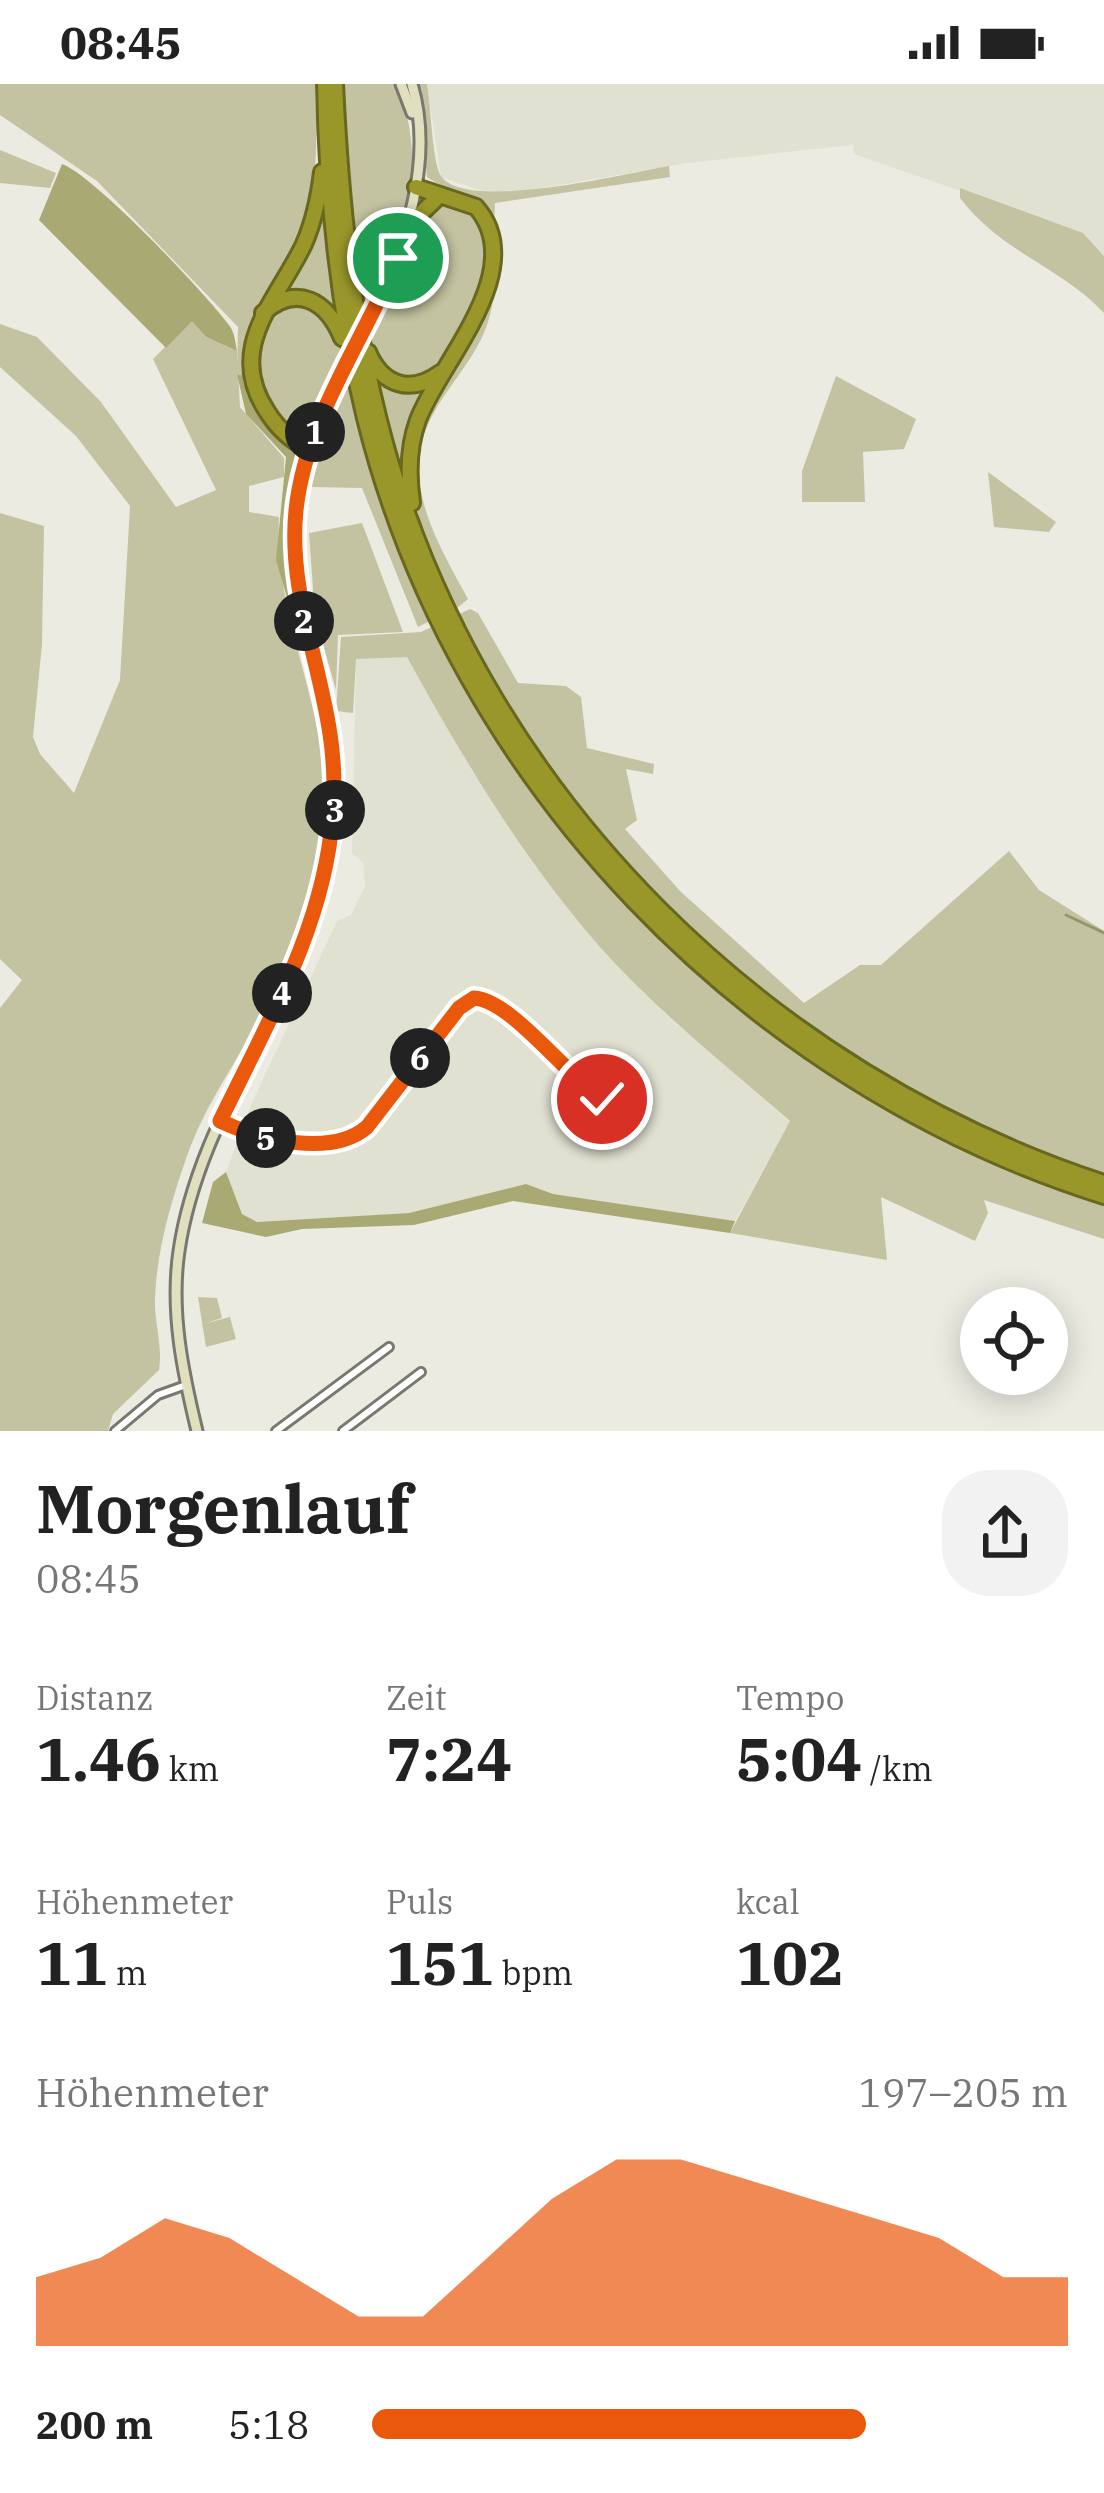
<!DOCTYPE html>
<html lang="de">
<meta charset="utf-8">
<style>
:root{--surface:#fff;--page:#f2f2f2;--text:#222;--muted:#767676;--accent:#ea580c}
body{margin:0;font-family:"IBM Plex Serif",serif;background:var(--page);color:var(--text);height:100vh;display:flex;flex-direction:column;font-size:45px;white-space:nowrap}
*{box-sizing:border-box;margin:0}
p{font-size:39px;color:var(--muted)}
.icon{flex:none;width:66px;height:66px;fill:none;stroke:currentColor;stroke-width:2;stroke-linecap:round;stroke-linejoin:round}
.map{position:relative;height:1347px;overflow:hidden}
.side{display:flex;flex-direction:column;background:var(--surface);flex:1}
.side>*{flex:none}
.fabs{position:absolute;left:960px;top:1203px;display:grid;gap:24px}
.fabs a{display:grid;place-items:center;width:108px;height:108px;border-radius:50%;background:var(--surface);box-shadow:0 6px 30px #0003;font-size:60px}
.pin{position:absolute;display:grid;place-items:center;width:102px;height:102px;color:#fff;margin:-51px;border:6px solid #fff;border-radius:50%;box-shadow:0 3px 12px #0007}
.km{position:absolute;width:60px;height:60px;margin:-30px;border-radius:50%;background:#222;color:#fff;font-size:33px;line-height:60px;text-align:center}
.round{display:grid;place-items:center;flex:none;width:126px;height:126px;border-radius:48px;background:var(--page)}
.head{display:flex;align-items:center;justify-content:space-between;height:204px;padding:0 36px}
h1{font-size:66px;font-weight:700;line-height:90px}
.stats{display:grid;grid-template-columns:repeat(3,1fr);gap:18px;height:204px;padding:12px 36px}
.stats div{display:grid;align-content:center}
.stats b{font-size:60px;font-weight:700}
.stats small{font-size:33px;font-weight:400}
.stats p{font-size:33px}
.chart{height:336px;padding:24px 36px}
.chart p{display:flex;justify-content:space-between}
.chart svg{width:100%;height:216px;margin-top:12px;fill:var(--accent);opacity:.7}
ul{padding:0 36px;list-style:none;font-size:39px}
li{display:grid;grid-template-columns:192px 144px 1fr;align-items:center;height:90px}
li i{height:30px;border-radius:15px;background:var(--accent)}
.status{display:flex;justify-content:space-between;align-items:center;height:84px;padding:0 60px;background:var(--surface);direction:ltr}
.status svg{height:33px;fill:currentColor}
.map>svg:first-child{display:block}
.built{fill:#e0e1d1}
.green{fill:#c3c3a1}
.forest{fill:#a9a973}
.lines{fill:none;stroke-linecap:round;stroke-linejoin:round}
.stream{stroke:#95966e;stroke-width:3}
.street-casing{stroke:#787871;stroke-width:12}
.secondary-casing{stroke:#787871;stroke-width:15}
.highway-casing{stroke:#68671f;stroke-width:20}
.street{stroke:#fff;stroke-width:6}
.secondary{stroke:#e0e0bf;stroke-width:9}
.highway{stroke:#99972a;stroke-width:14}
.secondary-bridge-casing{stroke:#787871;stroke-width:15;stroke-linecap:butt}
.secondary-bridge{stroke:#e0e0bf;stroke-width:9}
.route-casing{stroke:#fff;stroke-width:24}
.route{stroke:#ea580c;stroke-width:15}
</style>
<div class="status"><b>08:45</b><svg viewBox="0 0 49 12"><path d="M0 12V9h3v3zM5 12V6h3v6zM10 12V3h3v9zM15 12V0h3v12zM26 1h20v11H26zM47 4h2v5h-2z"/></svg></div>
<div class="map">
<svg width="1104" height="1347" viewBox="0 0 1104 1347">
<rect width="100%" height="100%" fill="#ebebe2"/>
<g class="built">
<path d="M427 0H1104V171L1082 149 854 70 853 61 687 79 497 112 441 93Z"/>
<path d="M407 572 473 689 665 930 790 1038 735 1137 553 1110 526 1100 409 1129 257 1138 242 1130 226 1088 251 1021 337 837 351 831 365 802 363 778 352 770 356 575Z"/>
</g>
<g class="green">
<path d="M0 0H315C317 55 319 104 300 156 292 179 274 199 262 220 226 280 261 321 298 369L289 443 290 485 318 608C282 538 285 449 297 372L256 323 244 292 237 290 238 243 97 97 0 31Z"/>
<path d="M343 0H396C418 48 417 109 398 157 387 187 366 215 371 242L425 131 438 120 469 124 486 152 478 217 446 278 425 296 396 297 371 267 359 201Z"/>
<path d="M419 0H427C431 20 432 79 441 92 466 129 628 89 669 82L670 93 495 119C493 161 501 196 488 238 478 270 453 296 436 325 395 391 436 456 468 515L456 525 419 434 412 390 421 335 475 246 493 140C480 111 448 108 427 93Z"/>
<path d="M0 66 56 89 50 104 0 99Z"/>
<path d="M960 104 1083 149 1104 172V229C1060 182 1003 170 960 114Z"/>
<path d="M322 113 337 233 329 225 276 216Z"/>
<path d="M286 217 319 223 340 258 381 411 432 536 418 543 362 404 310 403 344 301 339 280 313 334 289 341C259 325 243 266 264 238 269 230 279 224 286 217Z"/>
<path d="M192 236 206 253 237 267 240 323 284 374V393L249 402V428L279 433C273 541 336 636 324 746 316 808 292 871 264 927 238 976 206 1019 187 1072 171 1117 157 1166 155 1213 154 1238 163 1263 159 1286L113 1330 108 1347H0V924L22 896 0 875V429L44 442 42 560 33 653 40 670 74 709 120 596 130 422 76 352 0 283V240L37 253 101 318 176 423 216 406 153 275Z"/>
<path d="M377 291 431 298 404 396Z"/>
<path d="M836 292 916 335 904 365 863 368 865 418H802V387Z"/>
<path d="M988 388 1056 438 1049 448 994 443Z"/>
<path d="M362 439 403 548 338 551 336 606 315 533 309 449Z"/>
<path d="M470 525 478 529 518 599 566 602 581 613 587 664 654 680 653 690 626 685 637 736 625 745 680 807 804 919 860 881H881L1009 767 1039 806 1104 847V1155L984 1116 988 1129 975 1157 881 1113 887 1176 730 1149 790 1037C725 981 657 927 600 863 523 775 463 675 407 573L356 575 353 629 336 627 341 553 421 548Z"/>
<path d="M198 1213 217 1214 222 1234 203 1240 230 1233 236 1255 206 1263Z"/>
</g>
<g class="forest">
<path d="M62 80C96 93 204 208 229 241 235 249 235 258 237 267L206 253 192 237 166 264 39 136Z"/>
<path d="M237 290 244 292 256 323 297 372 288 432V491L316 612 276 476 286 373 246 330Z"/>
<path d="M226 1088 242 1130 257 1138 409 1129 526 1100 553 1110 735 1137 730 1149 513 1117 414 1141 302 1145 266 1153 202 1139 213 1098Z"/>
</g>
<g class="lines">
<path class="stream" d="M1066 831 1104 849"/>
<g class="street-casing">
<g id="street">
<path d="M220 1037C258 1055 332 1074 367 1043L459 924 474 914C511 916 567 992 602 1015"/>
<path d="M115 1347 158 1311 186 1301"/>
<path d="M276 1347 389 1263"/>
<path d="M343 1347 421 1288"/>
</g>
</g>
<g class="secondary-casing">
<g id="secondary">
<path d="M401 0 412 29"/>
<path d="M370 232C405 163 435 78 412 0"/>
<path d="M197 1347C183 1289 170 1228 179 1167 201 1015 320 897 333 743 341 665 314 596 300 520 285 438 306 365 340 292"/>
</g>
</g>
<g class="highway-casing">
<g id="highway">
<path d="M325 0C327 113 338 224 365 334 455 698 748 1000 1104 1112"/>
<path d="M335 0C341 128 354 254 390 377 492 719 768 989 1104 1099"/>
<path d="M409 141 435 116"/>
<path d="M263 229C297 199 327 217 342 254"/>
<path d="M368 268C382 301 410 311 440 289"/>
<path d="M291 346 322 332"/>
<path d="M309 365C291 357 279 346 268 329 224 264 277 217 304 160 314 137 319 113 322 88"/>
<path d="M412 419C408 391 408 363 418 336 439 279 531 186 476 123L416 103"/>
</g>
</g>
<use href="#street" class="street"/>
<use href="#secondary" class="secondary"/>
<use href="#highway" class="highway"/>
<g class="secondary-bridge-casing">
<path id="secondary-bridge" d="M340 292 370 232"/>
</g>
<use href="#secondary-bridge" class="secondary-bridge"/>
</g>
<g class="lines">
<g class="route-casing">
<path id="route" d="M398 174C363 258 306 334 296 426 288 504 319 575 330 650 352 794 280 913 220 1037 258 1055 331 1074 367 1043L459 924 474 914C511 916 567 992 602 1015"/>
</g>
<use href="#route" class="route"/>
</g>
</svg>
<div class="fabs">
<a><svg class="icon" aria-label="locate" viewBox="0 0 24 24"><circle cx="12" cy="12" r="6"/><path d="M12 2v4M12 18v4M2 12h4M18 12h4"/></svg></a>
</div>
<div class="pin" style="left:398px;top:174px;background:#1e9e55"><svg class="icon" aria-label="arrive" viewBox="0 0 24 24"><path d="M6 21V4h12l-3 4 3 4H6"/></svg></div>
<div class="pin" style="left:602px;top:1015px;background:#d93025"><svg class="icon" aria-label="check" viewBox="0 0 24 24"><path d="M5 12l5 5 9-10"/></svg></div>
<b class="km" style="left:315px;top:348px">1</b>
<b class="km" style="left:304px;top:537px">2</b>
<b class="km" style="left:335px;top:726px">3</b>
<b class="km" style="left:282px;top:909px">4</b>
<b class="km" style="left:266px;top:1054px">5</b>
<b class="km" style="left:420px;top:974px">6</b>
</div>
<section class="side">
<div class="head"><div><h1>Morgenlauf</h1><p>08:45</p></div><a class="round"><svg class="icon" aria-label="share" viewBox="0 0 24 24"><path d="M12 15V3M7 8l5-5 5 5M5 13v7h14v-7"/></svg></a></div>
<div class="stats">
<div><p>Distanz</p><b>1.46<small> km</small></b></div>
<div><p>Zeit</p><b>7:24</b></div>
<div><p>Tempo</p><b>5:04<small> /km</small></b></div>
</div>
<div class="stats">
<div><p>Höhenmeter</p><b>11<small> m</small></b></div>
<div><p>Puls</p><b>151<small> bpm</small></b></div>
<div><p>kcal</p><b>102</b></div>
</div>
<div class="chart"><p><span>Höhenmeter</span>197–205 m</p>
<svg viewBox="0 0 160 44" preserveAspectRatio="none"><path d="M0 44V30L10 26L20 18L30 22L40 30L50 38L60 38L70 26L80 14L90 6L100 6L110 10L120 14L130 18L140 22L150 30L160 30V44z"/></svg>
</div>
<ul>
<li><b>200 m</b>5:18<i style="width:71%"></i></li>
</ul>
</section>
